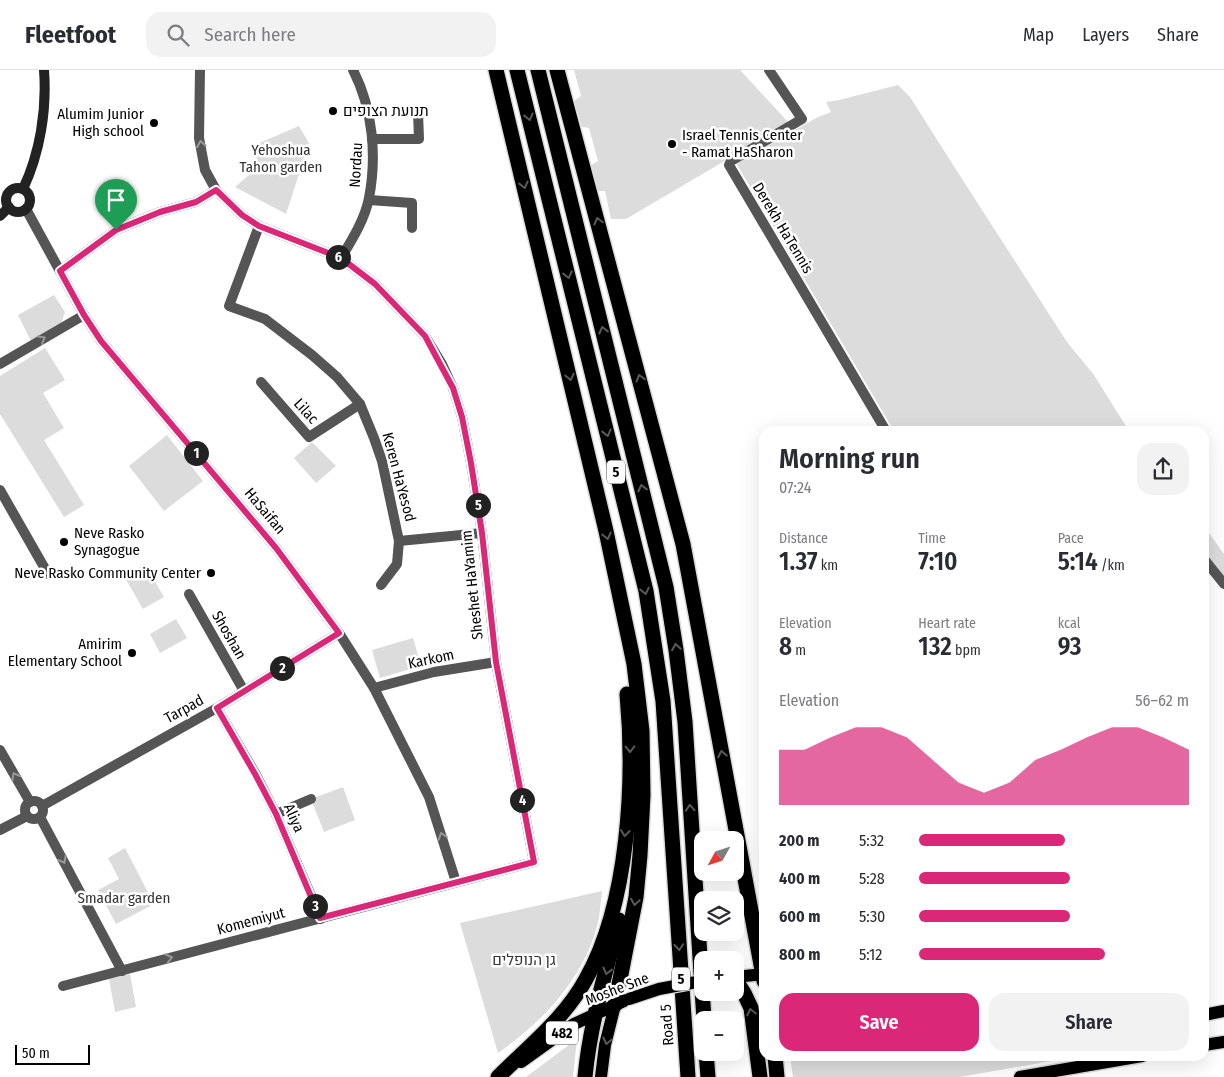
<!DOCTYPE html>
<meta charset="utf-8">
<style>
:root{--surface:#fff;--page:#f2f2f3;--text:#2b2b33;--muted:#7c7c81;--line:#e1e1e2;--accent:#db2777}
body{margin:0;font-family:"Fira Sans Condensed",Heebo,sans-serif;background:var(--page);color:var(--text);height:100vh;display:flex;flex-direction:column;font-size:19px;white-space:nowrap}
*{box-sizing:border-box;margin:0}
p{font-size:16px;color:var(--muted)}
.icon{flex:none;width:28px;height:28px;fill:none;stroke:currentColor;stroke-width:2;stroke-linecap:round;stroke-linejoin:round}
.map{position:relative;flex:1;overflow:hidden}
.side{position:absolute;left:759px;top:356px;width:450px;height:635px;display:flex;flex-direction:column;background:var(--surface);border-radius:15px;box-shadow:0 5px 20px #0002}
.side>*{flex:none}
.needle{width:32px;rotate:230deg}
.tools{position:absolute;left:694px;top:761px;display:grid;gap:10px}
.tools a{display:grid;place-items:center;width:50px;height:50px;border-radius:10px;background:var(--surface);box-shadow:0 5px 20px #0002;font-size:25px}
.scale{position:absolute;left:15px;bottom:12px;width:75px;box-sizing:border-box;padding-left:5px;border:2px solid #000;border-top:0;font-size:14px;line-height:18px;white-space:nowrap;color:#000;-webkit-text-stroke:4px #fff;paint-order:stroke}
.pin{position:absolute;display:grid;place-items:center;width:42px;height:42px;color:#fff;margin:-51px -21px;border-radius:50% 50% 50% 0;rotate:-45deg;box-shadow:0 0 5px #0007}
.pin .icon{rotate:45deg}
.km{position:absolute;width:25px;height:25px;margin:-12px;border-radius:50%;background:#222;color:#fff;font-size:14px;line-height:25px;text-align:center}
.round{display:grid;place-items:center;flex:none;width:52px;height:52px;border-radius:15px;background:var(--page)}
.headline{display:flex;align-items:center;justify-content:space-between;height:85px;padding:0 20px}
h1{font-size:28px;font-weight:600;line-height:38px}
.metrics{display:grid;grid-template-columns:repeat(3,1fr);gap:8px;height:85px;padding:5px 20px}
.metrics div{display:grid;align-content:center}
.metrics b{font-size:25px;font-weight:600}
.metrics small{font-size:14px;font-weight:400}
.metrics p{font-size:14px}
.chart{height:140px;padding:10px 20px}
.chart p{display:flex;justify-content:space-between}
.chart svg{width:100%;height:90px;margin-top:5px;fill:var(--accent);opacity:.7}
.primary-button{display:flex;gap:10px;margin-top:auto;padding:10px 20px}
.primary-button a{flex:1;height:58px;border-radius:15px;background:var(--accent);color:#fff;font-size:20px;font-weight:600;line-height:58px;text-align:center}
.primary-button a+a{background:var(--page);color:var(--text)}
ul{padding:0 20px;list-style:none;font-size:16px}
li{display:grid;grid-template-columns:80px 60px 1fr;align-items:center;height:38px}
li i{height:12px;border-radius:6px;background:var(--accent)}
header{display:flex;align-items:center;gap:30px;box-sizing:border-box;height:70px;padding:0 25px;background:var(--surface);border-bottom:1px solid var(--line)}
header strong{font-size:24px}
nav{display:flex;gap:28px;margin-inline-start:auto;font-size:18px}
.search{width:350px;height:45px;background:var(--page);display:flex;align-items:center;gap:12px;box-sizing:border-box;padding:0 18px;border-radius:15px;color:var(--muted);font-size:19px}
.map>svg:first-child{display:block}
.green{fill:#dcdcdc}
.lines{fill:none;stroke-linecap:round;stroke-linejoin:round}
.primary-casing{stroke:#dbdbdb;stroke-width:15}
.highway-casing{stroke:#dbdbdb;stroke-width:18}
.street{stroke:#555;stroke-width:10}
.secondary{stroke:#222;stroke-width:10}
.primary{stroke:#000;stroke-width:12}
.highway{stroke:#000;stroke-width:15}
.primary-bridge-casing{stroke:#dbdbdb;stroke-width:15;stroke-linecap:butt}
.primary-bridge{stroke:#000;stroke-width:12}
.oneway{stroke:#595959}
.oneway2{stroke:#999}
.route-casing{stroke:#fff;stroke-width:10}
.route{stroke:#db2777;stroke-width:6}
.poi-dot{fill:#000;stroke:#fff;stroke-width:2}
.labels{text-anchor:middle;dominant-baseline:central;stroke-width:5;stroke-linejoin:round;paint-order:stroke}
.shield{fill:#fff;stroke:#4c4c4c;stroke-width:1}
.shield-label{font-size:14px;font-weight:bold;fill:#000}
.poi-label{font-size:15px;fill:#000;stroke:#fff;text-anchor:start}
.park-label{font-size:15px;fill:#333;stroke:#fff}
.street-label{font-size:15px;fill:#000;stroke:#fff}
</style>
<header>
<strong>Fleetfoot</strong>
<div class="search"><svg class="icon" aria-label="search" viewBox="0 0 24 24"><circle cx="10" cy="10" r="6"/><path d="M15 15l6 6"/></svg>Search here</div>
<nav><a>Map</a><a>Layers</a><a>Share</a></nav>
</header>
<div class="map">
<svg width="1224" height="1007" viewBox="0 0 1224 1007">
<rect width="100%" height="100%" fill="#fff"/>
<g class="green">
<path d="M574 0H740L789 53 626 149H611L605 121H598L591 95 598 91 589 58 582 57 574 31 581 26Z"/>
<path d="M898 15 910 27 955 98 1067 272 1094 305 1129 361H894L736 93 818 47 831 42 826 32 839 30Z"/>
<path d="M299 56 309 73 286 144 235 117 259 96 252 76Z"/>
<path d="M54 225 65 242 61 254 31 271 18 245Z"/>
<path d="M45 278 65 310 43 323 64 358 44 370 84 435 64 447 0 344V306Z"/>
<path d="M167 365 203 411 164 441 129 396Z"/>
<path d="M312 372 336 396 316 413 294 388Z"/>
<path d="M1204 456 1224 484V507L1204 483Z"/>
<path d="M145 494 164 527 143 539 124 506Z"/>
<path d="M176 549 187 568 160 583 150 564Z"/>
<path d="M413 568 421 596 380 608 372 580Z"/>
<path d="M343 717 355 750 324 762 311 729Z"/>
<path d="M125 778 154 834 116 854 98 820 119 809 108 788Z"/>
<path d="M602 821C601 830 600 839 599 848 587 905 544 951 498 983L460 853Z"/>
<path d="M130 904 136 937 115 942 109 909Z"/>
<path d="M577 969 573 1007H526Z"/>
<path d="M790 986H1080L960 1007H793Z"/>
</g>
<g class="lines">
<g class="primary-casing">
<g id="primary">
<path d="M735 907 764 904"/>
<path d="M1204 945 1224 941"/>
<path d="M1204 975 1224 972"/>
<path d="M521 992 574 954 624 931"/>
<path d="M601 1007 605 975 615 935"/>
<path d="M1020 1007 1142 986"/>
</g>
</g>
<g class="highway-casing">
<g id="highway">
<path d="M496 0 606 461 634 594 642 661 643 725 640 785 636 827 615 935"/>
<path d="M517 0 646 521 663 631 688 1007"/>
<path d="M538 0 666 517 676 580 685 652 704 950"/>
<path d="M557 0 683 474 764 911"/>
<path d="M735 909 744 923 751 938 760 1007"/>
<path d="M706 982 708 1007"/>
<path d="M775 986 777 1007"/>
<path d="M498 1007C529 976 565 948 586 909 629 833 635 710 627 624"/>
<path d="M585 1007C590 954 606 901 619 850"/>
</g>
</g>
<g class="street">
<path d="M769 0 802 49 731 91 729 95 886 361"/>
<path d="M372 69H419L418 43"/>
<path d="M369 130 412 133V158"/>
<path d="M26 139 84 245 101 271 276 478 339 563 374 618 429 727 456 812"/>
<path d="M259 156 229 236 265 249 312 285 337 307 360 334 374 368 382 391 399 471 397 494 381 515"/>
<path d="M341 188C352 170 365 149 369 128 377 86 373 39 353 0"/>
<path d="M60 201 116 160 160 142 196 132 216 120"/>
<path d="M0 294 84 245"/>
<path d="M261 312 309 367 360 334"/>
<path d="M0 420 48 504"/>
<path d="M399 471 482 463"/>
<path d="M1204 489 1224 514"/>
<path d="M189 524 244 621"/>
<path d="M374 618 434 602 496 592"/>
<path d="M217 638 255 703 276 744 321 849"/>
<path d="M0 680 30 732"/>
<circle cx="34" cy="740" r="9"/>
<path d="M42 736 217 638 339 563"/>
<path d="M276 744 311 729"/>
<path d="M40 747 122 901"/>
<path d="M0 760 27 746"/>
<path d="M63 916 534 792 496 592 482 463 471 393 462 347 453 318 442 294 425 266 375 214 341 188 259 156 242 145 216 120 205 100 199 68 200 0"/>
</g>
<g class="secondary">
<circle cx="18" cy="130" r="12"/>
<path d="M23 119C40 83 47 40 44 0"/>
<path d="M0 146 9 137"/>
</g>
<use href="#primary" class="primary"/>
<use href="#highway" class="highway"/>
<g class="primary-bridge-casing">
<path id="primary-bridge" d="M629 929 659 919 702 911"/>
</g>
<use href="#primary-bridge" class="primary-bridge"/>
</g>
<defs><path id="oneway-chevron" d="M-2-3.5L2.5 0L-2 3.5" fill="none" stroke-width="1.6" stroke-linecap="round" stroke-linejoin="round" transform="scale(1.25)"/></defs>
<g class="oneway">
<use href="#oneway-chevron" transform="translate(529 47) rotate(76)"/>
<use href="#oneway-chevron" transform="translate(524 115) rotate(76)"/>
<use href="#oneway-chevron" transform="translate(598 151) rotate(-105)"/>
<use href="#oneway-chevron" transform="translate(568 205) rotate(76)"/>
<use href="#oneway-chevron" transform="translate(603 260) rotate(-104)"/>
<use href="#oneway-chevron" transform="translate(570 307) rotate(77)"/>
<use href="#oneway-chevron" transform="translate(640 308) rotate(-105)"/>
<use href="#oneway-chevron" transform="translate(607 363) rotate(76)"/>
<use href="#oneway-chevron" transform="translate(642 418) rotate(-104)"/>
<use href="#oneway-chevron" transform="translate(607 466) rotate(77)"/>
<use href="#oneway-chevron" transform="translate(645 521) rotate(78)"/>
<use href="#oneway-chevron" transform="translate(676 577) rotate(-99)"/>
<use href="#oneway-chevron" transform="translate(630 679) rotate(89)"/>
<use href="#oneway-chevron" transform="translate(722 684) rotate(-101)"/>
<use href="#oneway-chevron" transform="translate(690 738) rotate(-93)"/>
<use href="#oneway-chevron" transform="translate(625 763) rotate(96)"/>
<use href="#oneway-chevron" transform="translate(635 832) rotate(99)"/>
<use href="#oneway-chevron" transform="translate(679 877) rotate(86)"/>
<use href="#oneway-chevron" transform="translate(607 901) rotate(104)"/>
<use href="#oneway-chevron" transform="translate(751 942) rotate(-103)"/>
<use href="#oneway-chevron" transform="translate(607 971) rotate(102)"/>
</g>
<g class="oneway2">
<use href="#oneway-chevron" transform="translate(201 74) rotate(-99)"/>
<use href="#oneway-chevron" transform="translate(42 269) rotate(-30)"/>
<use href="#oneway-chevron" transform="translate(15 706) rotate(-120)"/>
<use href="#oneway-chevron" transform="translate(442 766) rotate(-108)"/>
<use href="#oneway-chevron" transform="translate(63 790) rotate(61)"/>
<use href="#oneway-chevron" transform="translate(169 888) rotate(-14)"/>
</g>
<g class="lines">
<g class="route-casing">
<path id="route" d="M216 120 242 145 259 156 341 188 375 214 425 266 453 318 462 347 471 393 482 463 496 592 534 792 320 848 276 744 255 704 217 638 339 563 276 478 101 271 84 245 60 201 116 160 160 142 196 132Z"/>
</g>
<use href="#route" class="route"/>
</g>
<g class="poi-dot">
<circle cx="333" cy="41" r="5"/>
<circle cx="154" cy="53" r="5"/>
<circle cx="672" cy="74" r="5"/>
<circle cx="64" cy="472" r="5"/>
<circle cx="211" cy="503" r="5"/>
<circle cx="132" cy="583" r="5"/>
</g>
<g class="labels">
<g class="shield">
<rect x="607" y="390.5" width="18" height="23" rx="4"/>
<rect x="672" y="897.5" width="18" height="23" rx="4"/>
<rect x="546" y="951.5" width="32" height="23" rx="4"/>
</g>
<g class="shield-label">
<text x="616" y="402">5</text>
<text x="681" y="909">5</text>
<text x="562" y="963">482</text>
</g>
<g class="poi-label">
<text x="343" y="41">תנועת הצופים</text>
<text x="144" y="44" text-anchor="end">Alumim Junior<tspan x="144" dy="17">High school</tspan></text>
<text x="682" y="65">Israel Tennis Center<tspan x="682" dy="17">- Ramat HaSharon</tspan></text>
<text x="74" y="463">Neve Rasko<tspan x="74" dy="17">Synagogue</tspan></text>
<text x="201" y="503" text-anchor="end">Neve Rasko Community Center</text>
<text x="122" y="574" text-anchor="end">Amirim<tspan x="122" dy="17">Elementary School</tspan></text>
</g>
<g class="park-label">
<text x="281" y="80">Yehoshua<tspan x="281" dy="17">Tahon garden</tspan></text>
<text x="124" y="828">Smadar garden</text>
<text x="524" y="890">גן הנופלים</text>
</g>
<g class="street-label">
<text transform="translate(356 95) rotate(-87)">Nordau</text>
<text transform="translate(783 158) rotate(59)">Derekh HaTennis</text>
<text transform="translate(306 341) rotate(48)">Lilac</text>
<text transform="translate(399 407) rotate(75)">Keren HaYesod</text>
<text transform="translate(265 441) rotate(50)">HaSaifan</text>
<text transform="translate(472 515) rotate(-96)">Sheshet HaYamim</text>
<text transform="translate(229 565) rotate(60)">Shoshan</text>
<text transform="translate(431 589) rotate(-12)">Karkom</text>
<text transform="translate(184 639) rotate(-29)">Tarpad</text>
<text transform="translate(294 748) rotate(66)">Aliya</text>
<text transform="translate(251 851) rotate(-15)">Komemiyut</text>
<text transform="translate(617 919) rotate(-21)">Moshe Sne</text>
<text transform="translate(667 955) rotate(-94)">Road 5</text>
</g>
</g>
</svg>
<div class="tools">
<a><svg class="needle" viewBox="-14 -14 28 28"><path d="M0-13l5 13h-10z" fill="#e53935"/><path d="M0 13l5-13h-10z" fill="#7c7c81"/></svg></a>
<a><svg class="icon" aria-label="layers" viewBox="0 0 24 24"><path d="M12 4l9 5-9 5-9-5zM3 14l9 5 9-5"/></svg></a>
<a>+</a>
<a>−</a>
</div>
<div class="scale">50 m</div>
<div class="pin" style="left:116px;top:160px;background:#1e9e55"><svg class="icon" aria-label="arrive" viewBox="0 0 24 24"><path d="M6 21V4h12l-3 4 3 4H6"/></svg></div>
<b class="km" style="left:196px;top:383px">1</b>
<b class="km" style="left:282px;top:598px">2</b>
<b class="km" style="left:315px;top:836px">3</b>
<b class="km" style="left:522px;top:730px">4</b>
<b class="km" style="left:478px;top:435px">5</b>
<b class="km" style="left:338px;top:187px">6</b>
<section class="side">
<div class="headline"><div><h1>Morning run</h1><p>07:24</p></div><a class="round"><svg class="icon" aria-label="share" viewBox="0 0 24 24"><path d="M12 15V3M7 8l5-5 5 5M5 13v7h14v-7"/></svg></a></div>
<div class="metrics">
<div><p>Distance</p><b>1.37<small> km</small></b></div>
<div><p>Time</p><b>7:10</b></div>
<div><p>Pace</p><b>5:14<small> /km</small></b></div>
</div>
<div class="metrics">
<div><p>Elevation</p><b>8<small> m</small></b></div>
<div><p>Heart rate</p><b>132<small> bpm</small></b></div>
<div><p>kcal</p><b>93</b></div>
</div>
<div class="chart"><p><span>Elevation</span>56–62 m</p>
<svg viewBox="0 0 160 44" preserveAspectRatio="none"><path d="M0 44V17L10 17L20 11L30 6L40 6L50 11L60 22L70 33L80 38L90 33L100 22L110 17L120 11L130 6L140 6L150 11L160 17V44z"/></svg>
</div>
<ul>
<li><b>200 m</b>5:32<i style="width:54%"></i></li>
<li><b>400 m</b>5:28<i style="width:56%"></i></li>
<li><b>600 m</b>5:30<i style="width:56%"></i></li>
<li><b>800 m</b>5:12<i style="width:69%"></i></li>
</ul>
<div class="primary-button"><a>Save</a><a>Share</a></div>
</section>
</div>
